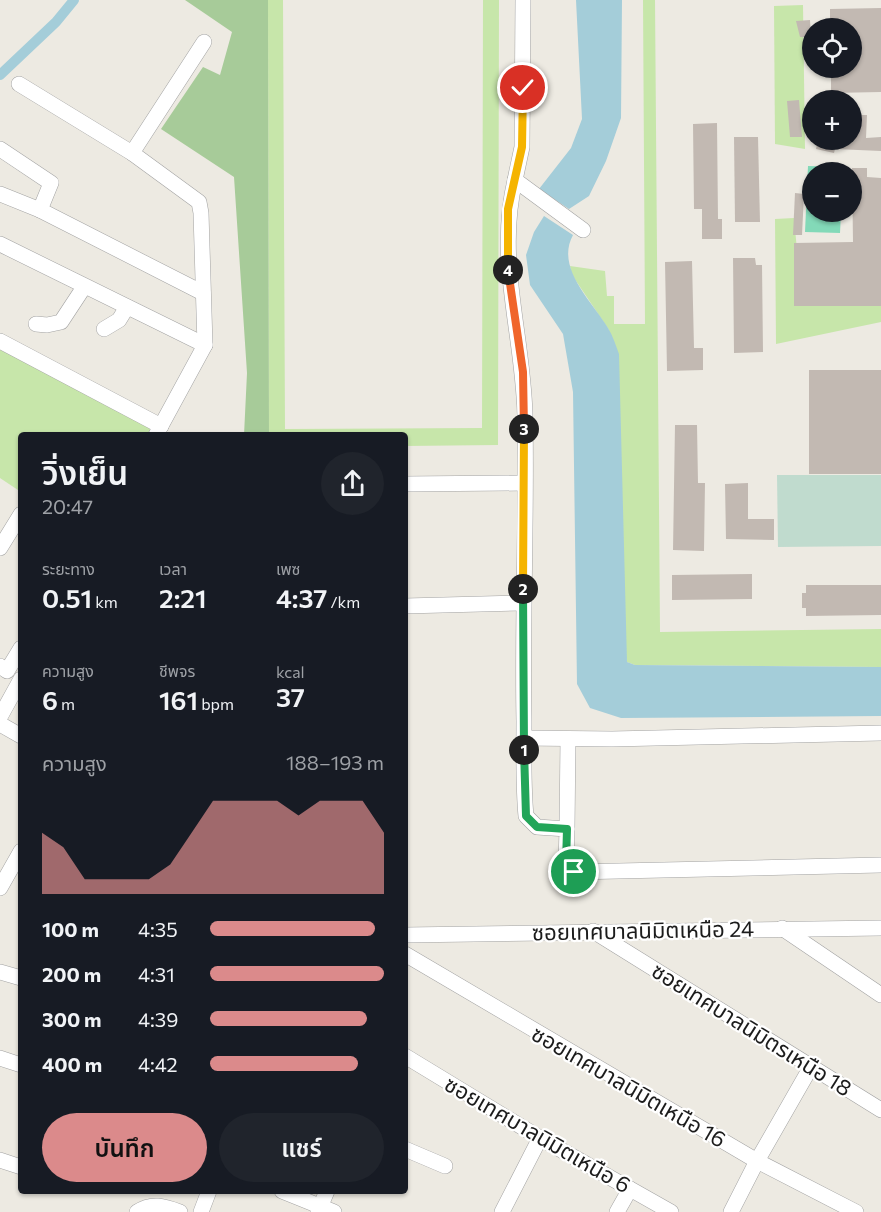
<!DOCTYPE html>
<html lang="th">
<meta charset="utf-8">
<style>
:root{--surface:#171b24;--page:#20242c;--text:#f1f3f6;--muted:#9ea1a6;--accent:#db8a8b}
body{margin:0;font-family:Commissioner,"Noto Sans Thai",sans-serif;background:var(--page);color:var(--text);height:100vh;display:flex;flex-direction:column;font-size:22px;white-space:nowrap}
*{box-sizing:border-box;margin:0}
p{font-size:20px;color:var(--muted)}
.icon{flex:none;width:33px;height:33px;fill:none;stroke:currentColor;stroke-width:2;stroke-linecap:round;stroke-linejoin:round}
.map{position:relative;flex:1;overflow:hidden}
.sheet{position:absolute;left:18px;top:432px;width:390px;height:762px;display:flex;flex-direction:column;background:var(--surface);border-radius:6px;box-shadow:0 2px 4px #0004}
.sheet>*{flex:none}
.controls{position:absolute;left:802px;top:18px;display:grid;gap:12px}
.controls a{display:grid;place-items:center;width:60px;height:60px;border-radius:50%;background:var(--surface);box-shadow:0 2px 4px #0004;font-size:30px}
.pin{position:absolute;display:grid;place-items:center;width:51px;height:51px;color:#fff;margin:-26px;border:3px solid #fff;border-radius:50%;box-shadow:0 2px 6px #0007}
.km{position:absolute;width:30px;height:30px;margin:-15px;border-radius:50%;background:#222;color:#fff;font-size:16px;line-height:30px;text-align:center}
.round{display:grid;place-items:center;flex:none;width:63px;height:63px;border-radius:32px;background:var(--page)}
.overview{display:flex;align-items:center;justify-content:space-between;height:102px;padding:0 24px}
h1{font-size:33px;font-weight:600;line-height:45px}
.figures{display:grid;grid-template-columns:repeat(3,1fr);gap:9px;height:102px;padding:6px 24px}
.figures div{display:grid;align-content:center}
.figures b{font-size:26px;font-weight:600}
.figures small{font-size:16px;font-weight:400}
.figures p{font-size:16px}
.chart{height:168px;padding:12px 24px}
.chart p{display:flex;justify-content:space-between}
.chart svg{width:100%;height:108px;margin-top:6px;fill:var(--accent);opacity:.7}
.primary-button{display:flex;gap:12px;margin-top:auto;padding:12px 24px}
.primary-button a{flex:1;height:69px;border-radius:36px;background:var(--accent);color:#111;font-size:24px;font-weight:600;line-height:69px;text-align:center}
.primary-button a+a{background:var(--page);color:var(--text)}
ul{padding:0 24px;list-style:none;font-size:20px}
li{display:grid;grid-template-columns:96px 72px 1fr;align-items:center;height:45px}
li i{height:15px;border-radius:8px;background:var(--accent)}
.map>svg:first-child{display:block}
.grass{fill:#c7e6aa}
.forest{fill:#a7cb99}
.wetland{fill:#c0dbce}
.pitch{fill:#83d9b8}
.water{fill:#a4cdd9}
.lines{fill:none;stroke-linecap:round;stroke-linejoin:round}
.canal{stroke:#a4cdd9;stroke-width:10}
.building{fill:#c2b9b2}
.minor-casing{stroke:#a3a3a3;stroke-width:16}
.minor{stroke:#fff;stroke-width:15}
.split-1-casing{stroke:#fff;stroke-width:12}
.split-2-casing{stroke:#fff;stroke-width:12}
.split-3-casing{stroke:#fff;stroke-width:12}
.split-4-casing{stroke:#fff;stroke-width:12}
.split-5-casing{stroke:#fff;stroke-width:12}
.split-1{stroke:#22a559;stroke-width:8}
.split-2{stroke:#22a559;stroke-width:8}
.split-3{stroke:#f5b400;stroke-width:8}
.split-4{stroke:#f0652b;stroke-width:8}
.split-5{stroke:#f5b400;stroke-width:8}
.labels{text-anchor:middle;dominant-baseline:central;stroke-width:4.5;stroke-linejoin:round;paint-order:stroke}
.street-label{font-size:22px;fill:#1c1c1c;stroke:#fff}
</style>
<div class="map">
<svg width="881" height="1212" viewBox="0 0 881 1212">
<rect width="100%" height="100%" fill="#edeae2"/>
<g class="grass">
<path d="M268 0H283L285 429 482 428 483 0H499L498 445 405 446V435H269Z"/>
<path d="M643 0H655L660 632 881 629V667L635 665 627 662 626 657 609 330 572 275 570 266 605 271 607 296H614V324H645Z"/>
<path d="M803 5 805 149 775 144 774 6Z"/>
<path d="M794 218 802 303 881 306V322L776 344 775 219Z"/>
<path d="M0 333 152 429 149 435H21V492L0 478Z"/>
</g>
<path class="forest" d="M185 0H268L269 435H244L247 373 234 177 161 129 203 67 220 75 232 32Z"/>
<path class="wetland" d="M777 475H881V546L778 547Z"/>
<path class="pitch" d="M808 166 843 167V172H813V212H841L840 233 805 232Z"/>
<g class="water">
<path d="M576 0H622L621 118 606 161 589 196 569 209 539 189 571 148 582 119Z"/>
<path d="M544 216 573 235C555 268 592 301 608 328 613 336 616 346 619 354L627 662 635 665 881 667V716L621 718 590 708 577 684 573 392 563 334 530 285 526 255 534 232Z"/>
</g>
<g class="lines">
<path class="canal" d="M0 75 56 22 74 0"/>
</g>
<g class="building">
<path d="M881 8V92L831 93V68H852V28H830V9Z"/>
<path d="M810 20 811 37H800L796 21Z"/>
<path d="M799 100 802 137H790L787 101Z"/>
<path d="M852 115H867L866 138 881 137V151L835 149 834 153 816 149 818 140H852Z"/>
<path d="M717 123 718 219H722V239H702V209H694L693 124Z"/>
<path d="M734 137H758L760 222H735Z"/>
<path d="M852 168H867V177L881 178V306H794V243L853 242Z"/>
<path d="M795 193 804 194 802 235H793Z"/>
<path d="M733 258H755L756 265H762L763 352 734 353Z"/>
<path d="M692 261 694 348H703V370L667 371 665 262Z"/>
<rect x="809" y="370" width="72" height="104"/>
<path d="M675 425H697L698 483H705L704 551 673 550Z"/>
<path d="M748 483V519H774V540L726 539 725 484Z"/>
<path d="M752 574V599L672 600V575Z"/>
<path d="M806 585H881V615L806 616V608H802V593H806Z"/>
</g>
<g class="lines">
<g class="minor-casing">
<g id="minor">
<path d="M523 0 522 147 515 180 583 230"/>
<path d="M19 84 132 153 199 202 201 213 205 345 156 435"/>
<path d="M0 149 51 183 40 210 203 293"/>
<path d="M132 153 204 42"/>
<path d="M515 180C496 261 523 333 525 415 527 517 522 619 524 721 524 752 523 785 526 816L537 827 567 829 566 864 568 870 574 872 881 865"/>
<path d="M0 194 40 210"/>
<path d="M0 244 205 345"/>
<path d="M36 324 47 325 61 322 84 287"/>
<path d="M104 329 119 320 127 307"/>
<path d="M0 341 161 426"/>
<path d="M405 484 524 483"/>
<path d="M0 548 21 514"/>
<path d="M405 606 522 603"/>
<path d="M0 666 7 671 21 648"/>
<path d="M0 717 21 679"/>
<path d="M0 724 21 736"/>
<path d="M524 738 612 739 881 733"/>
<path d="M567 829 568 739"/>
<path d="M0 888 21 851"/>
<path d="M782 928 881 995"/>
<path d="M593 931 881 1110"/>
<path d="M405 935 881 928"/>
<path d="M405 954 757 1161 856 1212"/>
<path d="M0 972 21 978"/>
<path d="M405 1056 540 1138 671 1212"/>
<path d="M0 1058 21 1065"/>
<path d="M405 1149 445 1166"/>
<path d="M0 1160 21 1167"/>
<path d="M282 1191 334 1212"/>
<path d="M137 1212C152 1202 164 1206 180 1212"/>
<path d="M201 1212 209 1191"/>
<path d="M318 1212 327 1191"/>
<path d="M502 1212 540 1138"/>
<path d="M617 1212 630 1189"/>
<path d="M731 1212 757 1161 812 1065"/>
</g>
</g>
<use href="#minor" class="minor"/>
</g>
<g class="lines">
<g class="split-1-casing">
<path id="split-1" d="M524 750 526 816 537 827 567 829 566 864 568 870 574 872"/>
</g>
<g class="split-2-casing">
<path id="split-2" d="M523 589 524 750"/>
</g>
<g class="split-3-casing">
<path id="split-3" d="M523 589 524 429"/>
</g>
<g class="split-4-casing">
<path id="split-4" d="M508 270 523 372 524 429"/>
</g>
<g class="split-5-casing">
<path id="split-5" d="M508 270V209L522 147 523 88"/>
</g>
<use href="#split-1" class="split-1"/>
<use href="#split-2" class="split-2"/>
<use href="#split-3" class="split-3"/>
<use href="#split-4" class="split-4"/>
<use href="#split-5" class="split-5"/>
</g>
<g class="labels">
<g class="street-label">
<text transform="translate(643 930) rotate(-1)">ซอยเทศบาลนิมิตเหนือ 24</text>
<text transform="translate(752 1029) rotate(32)">ซอยเทศบาลนิมิตรเหนือ 18</text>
<text transform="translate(629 1086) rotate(30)">ซอยเทศบาลนิมิตเหนือ 16</text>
<text transform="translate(538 1134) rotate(30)">ซอยเทศบาลนิมิตเหนือ 6</text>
</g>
</g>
</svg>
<div class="controls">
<a><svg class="icon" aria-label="locate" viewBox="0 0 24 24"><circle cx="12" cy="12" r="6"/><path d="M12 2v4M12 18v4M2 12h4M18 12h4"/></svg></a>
<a>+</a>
<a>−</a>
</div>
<div class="pin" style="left:574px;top:872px;background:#1e9e55"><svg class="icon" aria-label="arrive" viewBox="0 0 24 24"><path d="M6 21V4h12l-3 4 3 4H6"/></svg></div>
<div class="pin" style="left:523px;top:88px;background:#d93025"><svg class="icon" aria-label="check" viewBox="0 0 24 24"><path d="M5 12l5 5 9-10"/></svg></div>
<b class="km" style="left:524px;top:750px">1</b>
<b class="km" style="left:523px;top:589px">2</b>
<b class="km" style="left:524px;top:429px">3</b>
<b class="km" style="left:508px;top:270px">4</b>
<section class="sheet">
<div class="overview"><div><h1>วิ่งเย็น</h1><p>20:47</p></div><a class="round"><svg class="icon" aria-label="share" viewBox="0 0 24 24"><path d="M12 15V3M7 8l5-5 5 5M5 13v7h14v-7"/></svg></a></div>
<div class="figures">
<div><p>ระยะทาง</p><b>0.51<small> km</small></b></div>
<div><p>เวลา</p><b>2:21</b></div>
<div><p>เพซ</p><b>4:37<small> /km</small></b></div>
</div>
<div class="figures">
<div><p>ความสูง</p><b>6<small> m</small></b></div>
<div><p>ชีพจร</p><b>161<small> bpm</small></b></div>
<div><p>kcal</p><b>37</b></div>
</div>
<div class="chart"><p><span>ความสูง</span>188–193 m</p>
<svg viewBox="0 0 160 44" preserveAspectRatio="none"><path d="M0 44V19L10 25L20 38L30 38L40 38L50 38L60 32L70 19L80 6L90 6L100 6L110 6L120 12L130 6L140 6L150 6L160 19V44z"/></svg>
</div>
<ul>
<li><b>100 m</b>4:35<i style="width:95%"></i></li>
<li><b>200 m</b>4:31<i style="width:100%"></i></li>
<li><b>300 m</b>4:39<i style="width:90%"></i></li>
<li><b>400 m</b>4:42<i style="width:85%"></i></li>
</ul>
<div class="primary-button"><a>บันทึก</a><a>แชร์</a></div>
</section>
</div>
